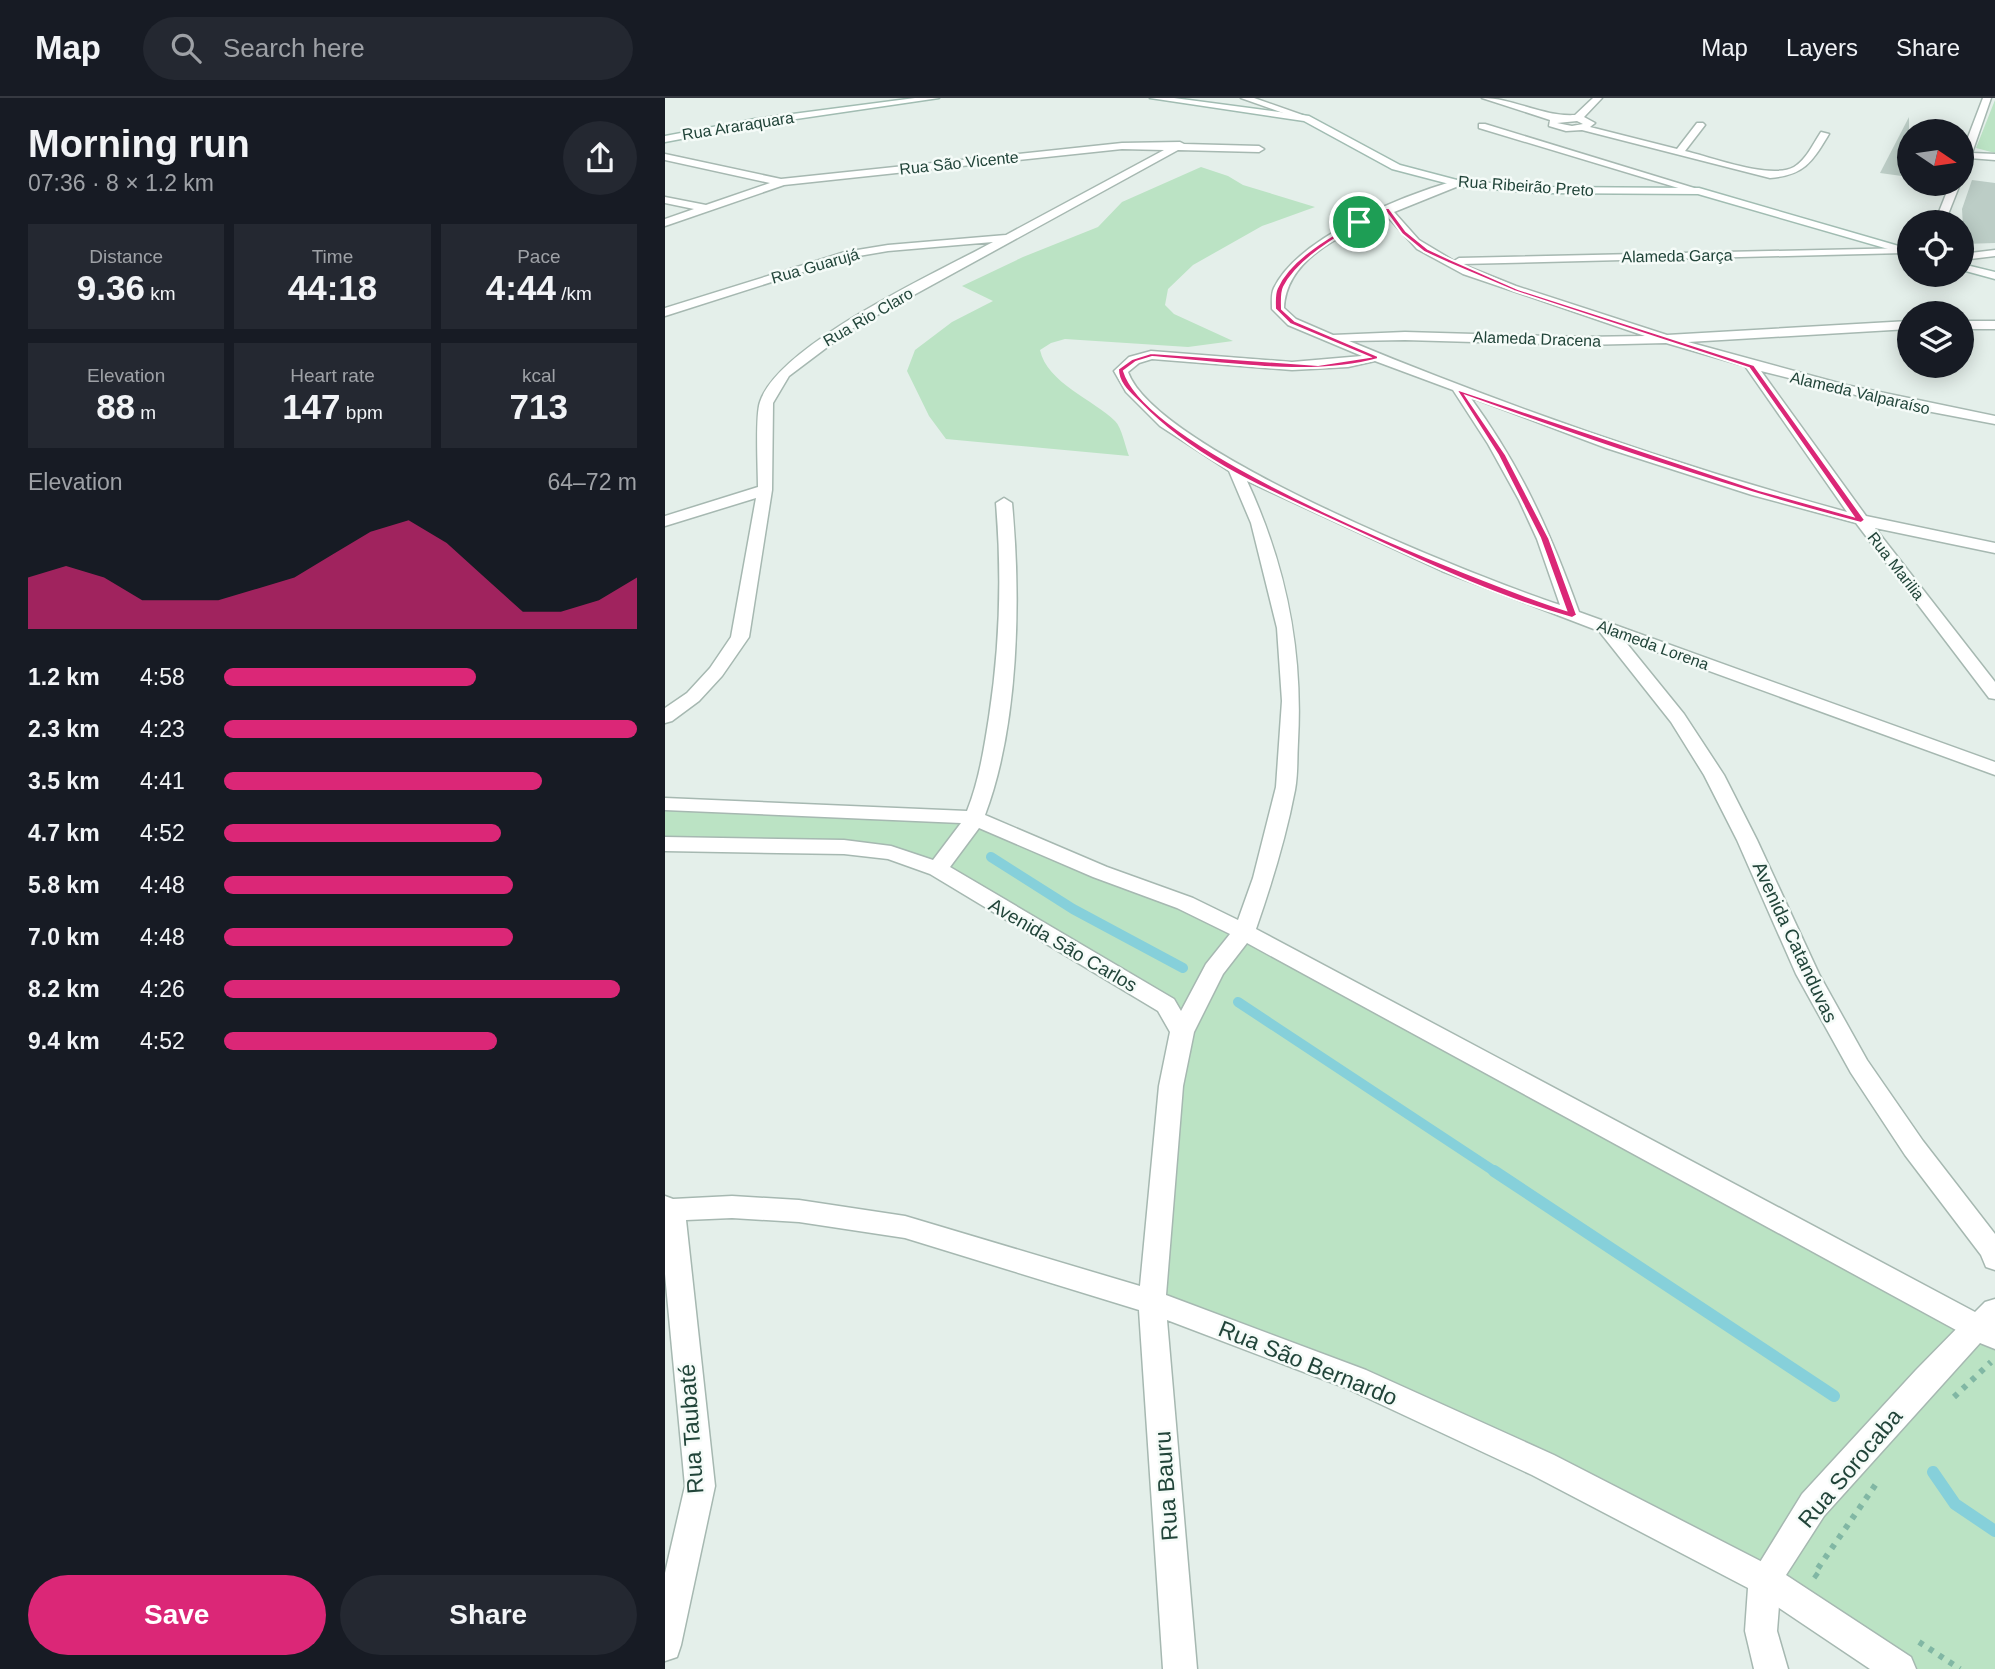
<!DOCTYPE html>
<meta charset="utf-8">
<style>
:root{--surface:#171b24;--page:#242831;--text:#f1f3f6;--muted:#9ea1a6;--line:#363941;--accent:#db2777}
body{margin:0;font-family:Helvetica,sans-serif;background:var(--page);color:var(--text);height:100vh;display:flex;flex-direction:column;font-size:26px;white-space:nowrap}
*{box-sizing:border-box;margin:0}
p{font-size:23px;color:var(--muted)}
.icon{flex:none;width:38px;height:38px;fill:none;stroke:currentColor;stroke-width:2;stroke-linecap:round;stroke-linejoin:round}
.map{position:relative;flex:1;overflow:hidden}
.side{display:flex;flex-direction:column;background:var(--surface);width:665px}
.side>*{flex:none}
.needle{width:46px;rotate:103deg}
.controls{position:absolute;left:1232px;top:21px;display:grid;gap:14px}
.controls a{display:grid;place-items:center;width:77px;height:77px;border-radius:50%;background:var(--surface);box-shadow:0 4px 18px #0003;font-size:35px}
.pin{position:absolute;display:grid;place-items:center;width:60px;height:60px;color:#fff;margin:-30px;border:4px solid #fff;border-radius:50%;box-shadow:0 2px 7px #0007}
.round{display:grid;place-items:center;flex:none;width:74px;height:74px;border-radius:37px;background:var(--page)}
.head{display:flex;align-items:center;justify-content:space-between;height:119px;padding:0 28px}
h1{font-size:38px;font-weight:700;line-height:52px}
.stats{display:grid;grid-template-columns:repeat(3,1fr);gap:10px;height:119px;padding:7px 28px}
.stats div{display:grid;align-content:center;border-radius:0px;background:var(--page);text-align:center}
.stats b{font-size:35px;font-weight:700}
.stats small{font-size:19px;font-weight:400}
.stats p{font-size:19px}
.chart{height:196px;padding:14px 28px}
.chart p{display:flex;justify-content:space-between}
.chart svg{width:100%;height:126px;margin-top:7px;fill:var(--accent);opacity:.7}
.action{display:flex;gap:14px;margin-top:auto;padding:14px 28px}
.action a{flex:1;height:80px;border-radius:42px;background:var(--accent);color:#fff;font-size:28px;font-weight:700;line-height:80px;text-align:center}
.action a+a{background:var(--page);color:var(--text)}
ul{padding:0 28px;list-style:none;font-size:23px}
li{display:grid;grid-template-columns:112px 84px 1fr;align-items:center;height:52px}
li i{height:18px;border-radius:9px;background:var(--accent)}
header{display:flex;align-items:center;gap:42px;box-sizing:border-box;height:98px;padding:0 35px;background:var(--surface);border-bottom:2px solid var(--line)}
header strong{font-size:33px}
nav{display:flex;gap:38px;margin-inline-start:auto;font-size:24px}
.search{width:490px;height:63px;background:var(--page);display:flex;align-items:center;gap:18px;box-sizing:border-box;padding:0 24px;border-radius:38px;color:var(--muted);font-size:26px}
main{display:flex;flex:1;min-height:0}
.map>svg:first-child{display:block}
.green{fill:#bbe3c4}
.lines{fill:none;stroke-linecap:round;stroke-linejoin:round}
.stream-far1{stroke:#86d0da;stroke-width:10}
.stream{stroke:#86d0da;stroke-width:12}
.building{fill:#bccdc6}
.minor-casing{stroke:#a6b8b1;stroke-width:3}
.tertiary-casing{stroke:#a6b8b1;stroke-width:3}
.secondary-casing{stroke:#a1bcb2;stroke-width:3}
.path{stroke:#81b7a4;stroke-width:6;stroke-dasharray:5 7;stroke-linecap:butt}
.minor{fill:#fff;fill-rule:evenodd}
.tertiary{fill:#fff;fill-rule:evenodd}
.secondary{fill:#fff;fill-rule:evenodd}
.route{fill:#db2777;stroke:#fff;stroke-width:2;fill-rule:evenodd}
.labels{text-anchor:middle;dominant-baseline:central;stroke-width:5;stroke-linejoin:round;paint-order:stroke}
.far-street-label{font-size:16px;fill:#214439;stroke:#f5fbf8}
.street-label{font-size:19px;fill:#214439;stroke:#f5fbf8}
.near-street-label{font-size:23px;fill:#214439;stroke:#f5fbf8}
</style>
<header>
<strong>Map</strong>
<div class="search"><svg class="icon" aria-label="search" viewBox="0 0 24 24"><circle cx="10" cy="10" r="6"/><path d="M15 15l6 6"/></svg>Search here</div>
<nav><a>Map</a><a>Layers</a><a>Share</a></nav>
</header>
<main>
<section class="side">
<div class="head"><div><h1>Morning run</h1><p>07:36 · 8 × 1.2 km</p></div><a class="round"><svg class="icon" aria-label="share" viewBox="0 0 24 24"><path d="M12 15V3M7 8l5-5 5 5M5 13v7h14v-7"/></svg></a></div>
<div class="stats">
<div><p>Distance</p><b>9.36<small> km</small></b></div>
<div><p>Time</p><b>44:18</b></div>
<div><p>Pace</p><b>4:44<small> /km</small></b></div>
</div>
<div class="stats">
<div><p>Elevation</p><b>88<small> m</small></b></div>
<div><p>Heart rate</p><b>147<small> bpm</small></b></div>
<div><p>kcal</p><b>713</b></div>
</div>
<div class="chart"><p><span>Elevation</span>64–72 m</p>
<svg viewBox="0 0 160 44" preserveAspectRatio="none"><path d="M0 44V26L10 22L20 26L30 34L40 34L50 34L60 30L70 26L80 18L90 10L100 6L110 14L120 26L130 38L140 38L150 34L160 26V44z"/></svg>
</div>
<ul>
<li><b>1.2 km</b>4:58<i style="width:61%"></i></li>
<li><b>2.3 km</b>4:23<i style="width:100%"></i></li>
<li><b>3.5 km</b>4:41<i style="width:77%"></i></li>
<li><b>4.7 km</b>4:52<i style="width:67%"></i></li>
<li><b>5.8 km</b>4:48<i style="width:70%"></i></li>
<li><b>7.0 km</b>4:48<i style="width:70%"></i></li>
<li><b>8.2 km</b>4:26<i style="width:96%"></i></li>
<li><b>9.4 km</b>4:52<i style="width:66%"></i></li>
</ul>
<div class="action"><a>Save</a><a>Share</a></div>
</section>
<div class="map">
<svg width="1330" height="1571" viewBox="0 0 1330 1571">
<rect width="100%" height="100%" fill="#e4efea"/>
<g class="green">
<path d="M1330 2V55L1311 50Z"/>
<path d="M536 69 563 78 578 87 650 109 597 128 528 167 503 191 500 207 509 216 568 243 523 249 400 241 386 245 375 252C382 285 429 302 450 323 457 330 460 348 464 358L281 341 264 318 242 273 250 252 287 224 328 203 297 188 358 159 433 129 457 104Z"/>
<path d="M0 706 309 720 520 805 1330 1239V1571H1234L878 1367 487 1204 517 934 501 907 329 806 226 755 0 746Z"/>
</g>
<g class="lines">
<g class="stream-far1">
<path d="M326 759 408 811 518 870"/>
<path d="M573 904 832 1075"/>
</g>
<g class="stream">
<path d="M829 1073 1169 1298"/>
<path d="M1268 1374 1290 1406 1330 1433"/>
</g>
</g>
<g class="building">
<path d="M1244 19V79L1215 75Z"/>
<path d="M1307 82 1330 85V145L1299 146 1297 111Z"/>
</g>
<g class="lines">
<g class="minor-casing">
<g id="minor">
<path d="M817 0C849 0 877 19 910 17L928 0H937L919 19 930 25 925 29 1012 51 1032 25H1038L1040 27 1020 53C1046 59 1105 82 1129 69 1141 62 1148 46 1156 34L1164 36C1147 64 1140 77 1105 80L917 32 901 33 884 28 885 22ZM912 23 918 26 907 28 892 25Z"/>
<path d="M1318 0H1326L1307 55 1330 56V62L1304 60 1301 69 1297 70V55Z"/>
<path d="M814 26H820L1039 93 1030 95 814 30Z"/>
<path d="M515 44 519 46 594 48 599 51 594 54 513 52 185 232 124 278 108 305 107 392 84 539 57 578 34 603 7 623 0 625V610L22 595 45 570 66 539 91 400 0 428V418L93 389C93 372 90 318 95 304 114 246 273 174 328 144L223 153 182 160 0 218V210L180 154 223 147 341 137 499 52 457 51 119 87 0 128V121L29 111 0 105V99L41 107 105 85 0 62V56L116 81 457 45Z"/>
<path d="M792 82 796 83V87L729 114 754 142 789 163 794 160 1243 150V154L1239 155 796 166 851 188 1002 237 1244 223V231L1023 244 1181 287 1330 318V326L1230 307 1096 273 1201 418 1330 445V455L1210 430 1330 584V601L1324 600 1191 425 1087 397 941 350 805 299C856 369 885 433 914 514L1330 664V677L959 542 1019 616 1059 677 1092 742 1154 876 1202 962 1258 1043 1330 1136V1172L1321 1169 1316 1157 1240 1057 1186 975 1131 876 1072 742 1039 677 1006 624 934 533 777 473 582 383C621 467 638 551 633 643 632 659 633 676 630 692 621 739 607 785 591 831L1310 1214 1320 1204 1330 1201V1230L1312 1241 1302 1238 582 845 558 876 529 934 518 988 501 1197 701 1272 889 1357 1111 1471 1116 1482 1112 1533 1123 1571H1089L1080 1533 1083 1490 867 1377 681 1290 502 1222 532 1571H498L474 1212 240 1140 134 1124 67 1120 21 1122 50 1388 16 1547 12 1559 0 1563V1475L20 1388 0 1176V1098L8 1101 67 1098 134 1102 240 1118 475 1188 494 988 505 934 493 913 265 776 223 761 179 756 0 753V739L179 742 226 748 268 762 296 725 0 712V700L302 713C314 683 319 651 324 619 335 548 337 477 331 405L339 400 347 405C356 500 354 627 320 717L442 769 528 800 573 822 588 780 611 689 617 603 612 530 586 425 564 373 495 328 461 294 449 273 464 259 486 253 627 264 697 258 623 227 607 211C607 204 606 196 609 190 634 138 740 97 792 82ZM721 117 752 151 798 176 980 238 917 239 740 234 668 237 631 221 619 210C621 159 681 135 721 117ZM740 242 917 247 1001 245 1080 268 1182 414C1013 368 846 310 684 243ZM487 261 627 272 683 269 710 263 788 292 823 346 854 402 872 441 895 507C811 479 491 353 463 274L474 265ZM314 730 428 779 512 810 565 836 541 866 516 913 509 901 285 769Z"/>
<path d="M1285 86H1295L1280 124H1270Z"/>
<path d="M1330 152V158L1297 162V156Z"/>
<rect x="1297" y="223" width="33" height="8"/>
</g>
</g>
<g class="tertiary-casing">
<g id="tertiary">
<path d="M576 0H589L646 20 638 22Z"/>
<path d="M1328 1142H1330V1167L1321 1164 1315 1153 1319 1145Z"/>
<path d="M1312 1217 1330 1225V1251L1315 1245 1159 1418 1121 1477 1246 1559 1251 1571H1205L1089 1493 1084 1482 1137 1396 1251 1272 1302 1220Z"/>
</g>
</g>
<g class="secondary-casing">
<g id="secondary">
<path d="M250 0H274L90 27 0 44V38L90 21Z"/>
<path d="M485 0H509L644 18 735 67 792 82 873 89 1034 90 1244 151V157L1033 96 873 95 792 88 727 71 639 23Z"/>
<path d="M1297 166 1330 174V181L1297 172Z"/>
</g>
</g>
<g class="path">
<path d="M1289 1299 1326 1264"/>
<path d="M1153 1479 1149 1476 1211 1386"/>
<path d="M1254 1544 1295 1571"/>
</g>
<use href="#minor" class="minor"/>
<use href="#tertiary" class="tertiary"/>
<use href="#secondary" class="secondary"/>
</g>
<path class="route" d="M720 110H724L741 133 763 151 787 162 853 191 1089 267 1200 422 1196 425C1062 390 931 345 801 298L841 357 884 440 912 517 907 520C828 498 754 462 680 428 607 394 532 364 475 305 465 295 453 286 453 271L467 261 486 255 653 267 704 259 625 226 610 211C610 205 609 196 612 190 627 155 687 125 720 110ZM721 114 737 136 759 154 783 165 849 193 1084 270 1188 418 1094 392 791 291 833 357 875 440 901 512C815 484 484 355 459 273L471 264 487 259C558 264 645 280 713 261V258L630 223 617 211C617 204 616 195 619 189 635 157 689 128 721 114Z"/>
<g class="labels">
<g class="far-street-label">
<text transform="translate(73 28) rotate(-9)">Rua Araraquara</text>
<text transform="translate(294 65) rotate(-6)">Rua São Vicente</text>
<text transform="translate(861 88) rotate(4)">Rua Ribeirão Preto</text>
<text transform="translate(1012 158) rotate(-1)">Alameda Garça</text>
<text transform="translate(150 168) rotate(-16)">Rua Guarujá</text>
<text transform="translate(203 219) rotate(-30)">Rua Rio Claro</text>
<text transform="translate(872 241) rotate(2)">Alameda Dracena</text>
<text transform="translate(1195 295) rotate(13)">Alameda Valparaíso</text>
<text transform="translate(1231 468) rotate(52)">Rua Marilia</text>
<text transform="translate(988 547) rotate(20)">Alameda Lorena</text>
</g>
<g class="street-label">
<text transform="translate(1130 844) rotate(65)">Avenida Catanduvas</text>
<text transform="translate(398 847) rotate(30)">Avenida São Carlos</text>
</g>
<g class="near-street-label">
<text transform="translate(643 1265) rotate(22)">Rua São Bernardo</text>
<text transform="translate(26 1331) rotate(-94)">Rua Taubaté</text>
<text transform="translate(1185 1370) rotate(-50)">Rua Sorocaba</text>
<text transform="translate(501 1388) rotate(-94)">Rua Bauru</text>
</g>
</g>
</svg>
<div class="controls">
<a><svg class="needle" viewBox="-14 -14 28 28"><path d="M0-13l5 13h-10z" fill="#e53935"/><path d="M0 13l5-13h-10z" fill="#9ea1a6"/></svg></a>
<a><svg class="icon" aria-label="locate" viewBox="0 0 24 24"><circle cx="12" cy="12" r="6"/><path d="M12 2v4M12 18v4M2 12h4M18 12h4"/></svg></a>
<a><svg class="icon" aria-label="layers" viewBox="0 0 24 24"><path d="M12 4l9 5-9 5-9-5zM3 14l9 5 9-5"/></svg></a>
</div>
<div class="pin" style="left:694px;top:124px;background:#1e9e55"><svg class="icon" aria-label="arrive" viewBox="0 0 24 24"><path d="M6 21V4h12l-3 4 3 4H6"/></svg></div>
</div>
</main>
